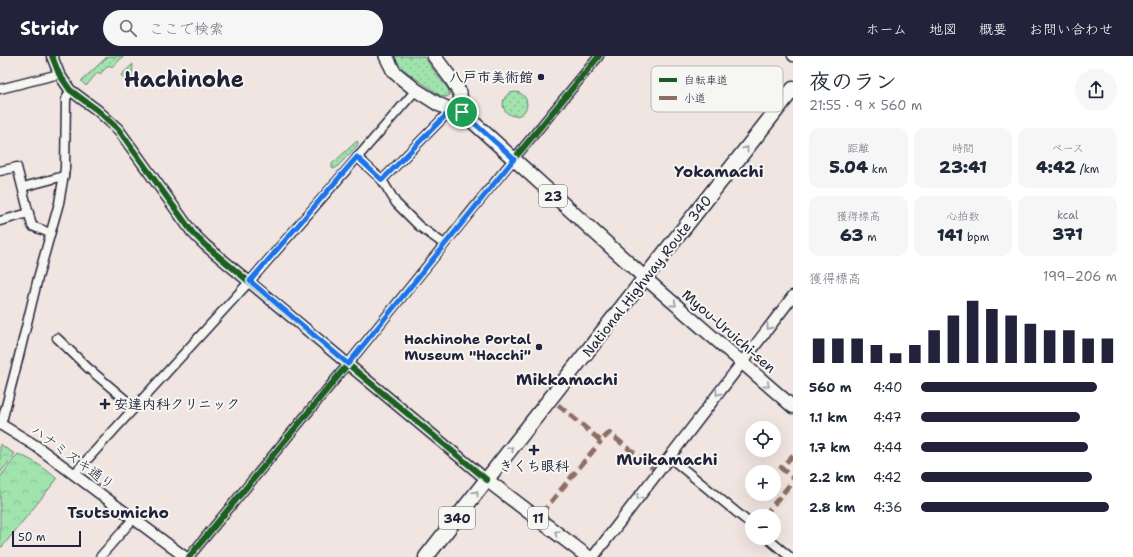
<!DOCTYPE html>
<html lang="ja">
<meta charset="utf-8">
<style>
:root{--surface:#fff;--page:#f6f6f7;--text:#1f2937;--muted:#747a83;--accent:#22223b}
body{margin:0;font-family:"Shantell Sans","Klee One",sans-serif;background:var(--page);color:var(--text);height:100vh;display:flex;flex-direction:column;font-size:15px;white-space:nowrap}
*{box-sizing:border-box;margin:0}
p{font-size:13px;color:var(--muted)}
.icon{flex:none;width:22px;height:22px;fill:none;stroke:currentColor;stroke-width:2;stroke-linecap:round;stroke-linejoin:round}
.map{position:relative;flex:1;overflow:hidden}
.drawer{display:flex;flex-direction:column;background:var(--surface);width:340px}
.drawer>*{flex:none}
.controls{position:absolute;left:745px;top:365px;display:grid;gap:8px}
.controls a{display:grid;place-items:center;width:36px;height:36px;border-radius:50%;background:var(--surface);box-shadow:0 4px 16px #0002;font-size:20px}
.scale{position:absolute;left:12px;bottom:10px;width:69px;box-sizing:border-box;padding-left:4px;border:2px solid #22223b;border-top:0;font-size:11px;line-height:14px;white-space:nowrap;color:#22223b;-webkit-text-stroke:3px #f6f6f2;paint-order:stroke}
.pin{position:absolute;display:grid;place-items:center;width:34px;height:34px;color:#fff;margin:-17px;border:2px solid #fff;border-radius:50%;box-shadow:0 1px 4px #0007}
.round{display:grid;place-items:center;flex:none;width:42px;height:42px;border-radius:21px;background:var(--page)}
.head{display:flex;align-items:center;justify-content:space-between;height:68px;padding:0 16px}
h1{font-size:22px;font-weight:800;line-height:30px}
.figures{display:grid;grid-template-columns:repeat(3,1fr);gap:6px;height:68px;padding:4px 16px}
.figures div{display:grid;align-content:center;border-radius:10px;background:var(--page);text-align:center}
.figures b{font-size:17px;font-weight:800}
.figures small{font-size:11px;font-weight:400}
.figures p{font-size:11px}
.chart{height:112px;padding:8px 16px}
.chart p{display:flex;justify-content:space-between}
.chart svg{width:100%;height:72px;margin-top:4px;stroke:var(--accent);stroke-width:6}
ul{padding:0 16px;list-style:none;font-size:13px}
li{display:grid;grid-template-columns:64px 48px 1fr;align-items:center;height:30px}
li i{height:10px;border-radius:5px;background:var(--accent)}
header{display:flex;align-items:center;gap:24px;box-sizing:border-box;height:56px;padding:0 20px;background:var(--accent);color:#fff}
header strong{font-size:19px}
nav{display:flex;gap:22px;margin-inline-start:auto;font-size:14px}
.search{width:280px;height:36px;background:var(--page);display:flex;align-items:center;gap:10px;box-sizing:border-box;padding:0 14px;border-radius:22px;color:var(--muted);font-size:15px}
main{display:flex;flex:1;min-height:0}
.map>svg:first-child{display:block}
.grass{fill:url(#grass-dots);stroke:#628274}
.forest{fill:url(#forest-crowns);stroke:#628274}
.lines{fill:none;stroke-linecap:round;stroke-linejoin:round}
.minor-casing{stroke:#22223b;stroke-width:11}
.tertiary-casing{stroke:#22223b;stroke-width:13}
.secondary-casing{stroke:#22223b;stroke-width:15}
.primary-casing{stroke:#22223b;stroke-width:16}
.trunk-casing{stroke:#22223b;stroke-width:17}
.minor{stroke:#f6f6f2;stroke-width:8}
.tertiary{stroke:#f6f6f2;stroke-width:10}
.secondary{stroke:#f6f6f2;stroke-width:12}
.primary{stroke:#f6f6f2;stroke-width:13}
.trunk{stroke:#f6f6f2;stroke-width:14}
.quiet{stroke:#8d6e63;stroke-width:5;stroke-dasharray:10 5;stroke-linecap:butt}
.cycleway-casing{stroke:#f6f6f2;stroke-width:8}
.cycleway{stroke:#1b5e20;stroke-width:6}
.oneway{stroke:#9797a0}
.route-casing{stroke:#fff;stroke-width:8}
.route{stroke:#1a73e8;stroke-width:5}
.poi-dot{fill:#22223b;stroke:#f6f6f2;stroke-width:1.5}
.labels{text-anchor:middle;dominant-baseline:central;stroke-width:4;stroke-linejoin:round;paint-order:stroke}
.shield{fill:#f6f6f2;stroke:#626272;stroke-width:1}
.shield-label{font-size:13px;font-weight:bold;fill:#22223b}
.poi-label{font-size:14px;font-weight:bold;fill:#22223b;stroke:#f6f6f2;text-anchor:end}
.street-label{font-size:14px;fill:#22223b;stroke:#f6f6f2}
.quarter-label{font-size:16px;font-weight:bold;fill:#22223b;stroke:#f6f6f2}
.town-label{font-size:22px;font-weight:bold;fill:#22223b;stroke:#f6f6f2}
.key{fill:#f6f6f2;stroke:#b6b6bb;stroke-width:1}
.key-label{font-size:11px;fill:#22223b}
</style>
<header>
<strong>Stridr</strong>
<div class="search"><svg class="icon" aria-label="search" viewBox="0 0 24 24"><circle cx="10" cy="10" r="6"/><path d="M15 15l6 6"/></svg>ここで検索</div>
<nav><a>ホーム</a><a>地図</a><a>概要</a><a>お問い合わせ</a></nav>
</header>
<main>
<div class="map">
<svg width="793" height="501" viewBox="0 0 793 501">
<defs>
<pattern id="grass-dots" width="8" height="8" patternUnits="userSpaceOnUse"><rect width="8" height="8" fill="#a1e3ac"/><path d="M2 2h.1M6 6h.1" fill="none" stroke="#8ac295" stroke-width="1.8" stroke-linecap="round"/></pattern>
<pattern id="forest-crowns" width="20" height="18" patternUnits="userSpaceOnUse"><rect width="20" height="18" fill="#a1e3ac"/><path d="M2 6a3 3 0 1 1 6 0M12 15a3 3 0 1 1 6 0" fill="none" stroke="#8ac295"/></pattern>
</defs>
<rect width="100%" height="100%" fill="#f1e5e1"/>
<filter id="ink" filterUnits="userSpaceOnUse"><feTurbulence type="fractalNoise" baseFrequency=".025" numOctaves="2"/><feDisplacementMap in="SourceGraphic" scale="8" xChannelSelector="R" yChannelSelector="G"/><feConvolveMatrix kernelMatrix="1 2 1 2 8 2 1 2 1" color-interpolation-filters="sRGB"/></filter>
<g filter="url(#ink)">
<g class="grass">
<path d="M108 0H124L112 11 109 9 100 18 98 16 86 30 81 25Z"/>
<path d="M394 0H423L448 33 450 39 446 41 441 40 398 10 395 6Z"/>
<path d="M133 8 132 20 133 26 129 29 121 19Z"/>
<circle cx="515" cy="48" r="12"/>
<path d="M357 85 358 86 357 90 336 112 333 113 332 112V108L334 106Z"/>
</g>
<g class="forest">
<path d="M0 388 7 393 15 398 0 417Z"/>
<path d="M18 398C33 404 45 412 57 423L2 491 0 490V421Z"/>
</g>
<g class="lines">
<g class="minor-casing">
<g id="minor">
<path d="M792 0 793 1"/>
<path d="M0 33 59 18"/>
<path d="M357 101 382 124 396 147 419 170 444 188"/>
<path d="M0 115 17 111 32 170 50 177"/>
<path d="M382 124 451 54"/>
<path d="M23 131 64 120"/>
<path d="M0 165 29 157"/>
<path d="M57 282 88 312 134 351"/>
<path d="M1 369 18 304 38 222 59 147 65 113 66 43 70 34"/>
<path d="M669 401 752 469"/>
<path d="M74 418 250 225 416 34"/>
<path d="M767 482 790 501"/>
<path d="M100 501 134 462"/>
<path d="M189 501 348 308 485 138 599 0"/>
</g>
</g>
<g class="tertiary-casing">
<g id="tertiary">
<path d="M52 0 59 18 70 34 97 54 118 73 192 176 205 189 487 424"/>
<path d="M0 368 36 390 185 501"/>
<path d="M593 501 793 240"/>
</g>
</g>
<g class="secondary-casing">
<path id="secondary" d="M645 222 793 351"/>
</g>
<g class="primary-casing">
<g id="primary">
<path d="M386 0 394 16 416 34 438 48 451 54 462 56 645 222"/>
<path d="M434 0 452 24 460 37 462 56"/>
<path d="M487 424 588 501"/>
</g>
</g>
<g class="trunk-casing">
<path id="trunk" d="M426 501 793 33"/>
</g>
<use href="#minor" class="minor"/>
<use href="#tertiary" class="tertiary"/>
<use href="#secondary" class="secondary"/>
<use href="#primary" class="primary"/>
<use href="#trunk" class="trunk"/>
<g class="quiet">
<path d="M558 349 601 385 609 377 653 412"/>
<path d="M793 399 781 412 793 422"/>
<path d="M541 458 601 385"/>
<path d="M764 460 793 425"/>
</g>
<g class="cycleway-casing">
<g id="cycleway">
<path d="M52 0 59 18 70 34 97 54 118 73 192 176 205 189 487 424"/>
<path d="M189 501 348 308 485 138 599 0"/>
</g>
</g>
<use href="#cycleway" class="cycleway"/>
</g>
<defs><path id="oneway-chevron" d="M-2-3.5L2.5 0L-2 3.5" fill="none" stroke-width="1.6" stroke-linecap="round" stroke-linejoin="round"/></defs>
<g class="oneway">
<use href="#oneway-chevron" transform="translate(746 93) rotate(-52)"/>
<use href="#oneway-chevron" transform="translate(674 248) rotate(41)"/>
<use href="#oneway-chevron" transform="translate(769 271) rotate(128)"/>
<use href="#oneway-chevron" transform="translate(767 329) rotate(41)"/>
<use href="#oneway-chevron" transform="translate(718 337) rotate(127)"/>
<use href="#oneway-chevron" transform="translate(511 393) rotate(-52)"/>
<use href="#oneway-chevron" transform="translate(476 437) rotate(-52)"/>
<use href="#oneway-chevron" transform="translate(639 441) rotate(127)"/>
<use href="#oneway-chevron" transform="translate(557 477) rotate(-143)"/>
</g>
</g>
<g class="lines" filter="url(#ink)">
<g class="route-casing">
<path id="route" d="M451 54 462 56 514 103 348 308 250 225 357 101 382 124Z"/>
</g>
<use href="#route" class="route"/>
</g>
<g class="poi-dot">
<circle cx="541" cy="21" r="4"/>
<circle cx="539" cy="291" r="4"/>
<path d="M103 342h4v4h4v4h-4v4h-4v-4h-4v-4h4z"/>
<path d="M532 388h4v4h4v4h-4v4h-4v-4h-4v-4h4z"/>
</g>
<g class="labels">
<g class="shield">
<rect x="539" y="129" width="28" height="22" rx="3"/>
<rect x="439" y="451" width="36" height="22" rx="3"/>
<rect x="528" y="451" width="20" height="22" rx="3"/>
</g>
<g class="shield-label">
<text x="553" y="140">23</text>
<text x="457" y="462">340</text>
<text x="538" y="462">11</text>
</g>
<g class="poi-label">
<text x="533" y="21">八戸市美術館</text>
<text x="531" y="283">Hachinohe Portal<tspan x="531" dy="16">Museum "Hacchi"</tspan></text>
<text x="114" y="348" text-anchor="start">安達内科クリニック</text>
<text x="534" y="410" text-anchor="middle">きくち眼科</text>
</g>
<g class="street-label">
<text transform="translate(647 220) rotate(-52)">National Highway Route 340</text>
<text transform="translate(729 275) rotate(41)">Myou-Uruichi-sen</text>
<text transform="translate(73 401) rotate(36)">ハナミズキ通り</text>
</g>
<g class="quarter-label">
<text x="719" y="115">Yokamachi</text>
<text x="567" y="323">Mikkamachi</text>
<text x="667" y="403">Muikamachi</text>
<text x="118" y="456">Tsutsumicho</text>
</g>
<g class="town-label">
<text x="184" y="23">Hachinohe</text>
</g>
</g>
<rect x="651" y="10" width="132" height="46" rx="6" class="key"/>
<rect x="659" y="22" width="18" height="4" fill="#1b5e20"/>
<rect x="659" y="40" width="18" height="4" fill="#8d6e63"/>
<g class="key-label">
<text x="684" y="28">自転車道</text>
<text x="684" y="46">小道</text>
</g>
</svg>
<div class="controls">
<a><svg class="icon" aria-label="locate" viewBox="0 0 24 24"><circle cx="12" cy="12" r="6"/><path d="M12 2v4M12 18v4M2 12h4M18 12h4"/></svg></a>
<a>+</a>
<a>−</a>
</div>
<div class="scale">50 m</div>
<div class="pin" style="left:462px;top:56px;background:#1e9e55"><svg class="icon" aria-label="arrive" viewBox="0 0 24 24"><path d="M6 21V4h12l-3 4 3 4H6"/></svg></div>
</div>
<section class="drawer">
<div class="head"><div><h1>夜のラン</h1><p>21:55 · 9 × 560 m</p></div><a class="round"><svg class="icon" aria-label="share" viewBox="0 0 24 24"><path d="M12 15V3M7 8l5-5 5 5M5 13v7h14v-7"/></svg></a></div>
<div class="figures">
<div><p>距離</p><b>5.04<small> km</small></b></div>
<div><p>時間</p><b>23:41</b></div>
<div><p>ペース</p><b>4:42<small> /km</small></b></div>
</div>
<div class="figures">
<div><p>獲得標高</p><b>63<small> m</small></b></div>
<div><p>心拍数</p><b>141<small> bpm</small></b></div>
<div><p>kcal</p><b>371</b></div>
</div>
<div class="chart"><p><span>獲得標高</span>199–206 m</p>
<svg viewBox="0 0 160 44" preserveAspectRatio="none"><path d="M5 44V29M15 44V29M25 44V29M35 44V33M45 44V38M55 44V33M65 44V24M75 44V15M85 44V6M95 44V11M105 44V15M115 44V20M125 44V24M135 44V24M145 44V29M155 44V29"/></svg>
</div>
<ul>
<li><b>560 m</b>4:40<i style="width:90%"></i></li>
<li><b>1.1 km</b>4:47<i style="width:81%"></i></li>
<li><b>1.7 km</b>4:44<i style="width:85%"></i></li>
<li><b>2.2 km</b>4:42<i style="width:87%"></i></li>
<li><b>2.8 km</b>4:36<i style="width:96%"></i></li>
</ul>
</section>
</main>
